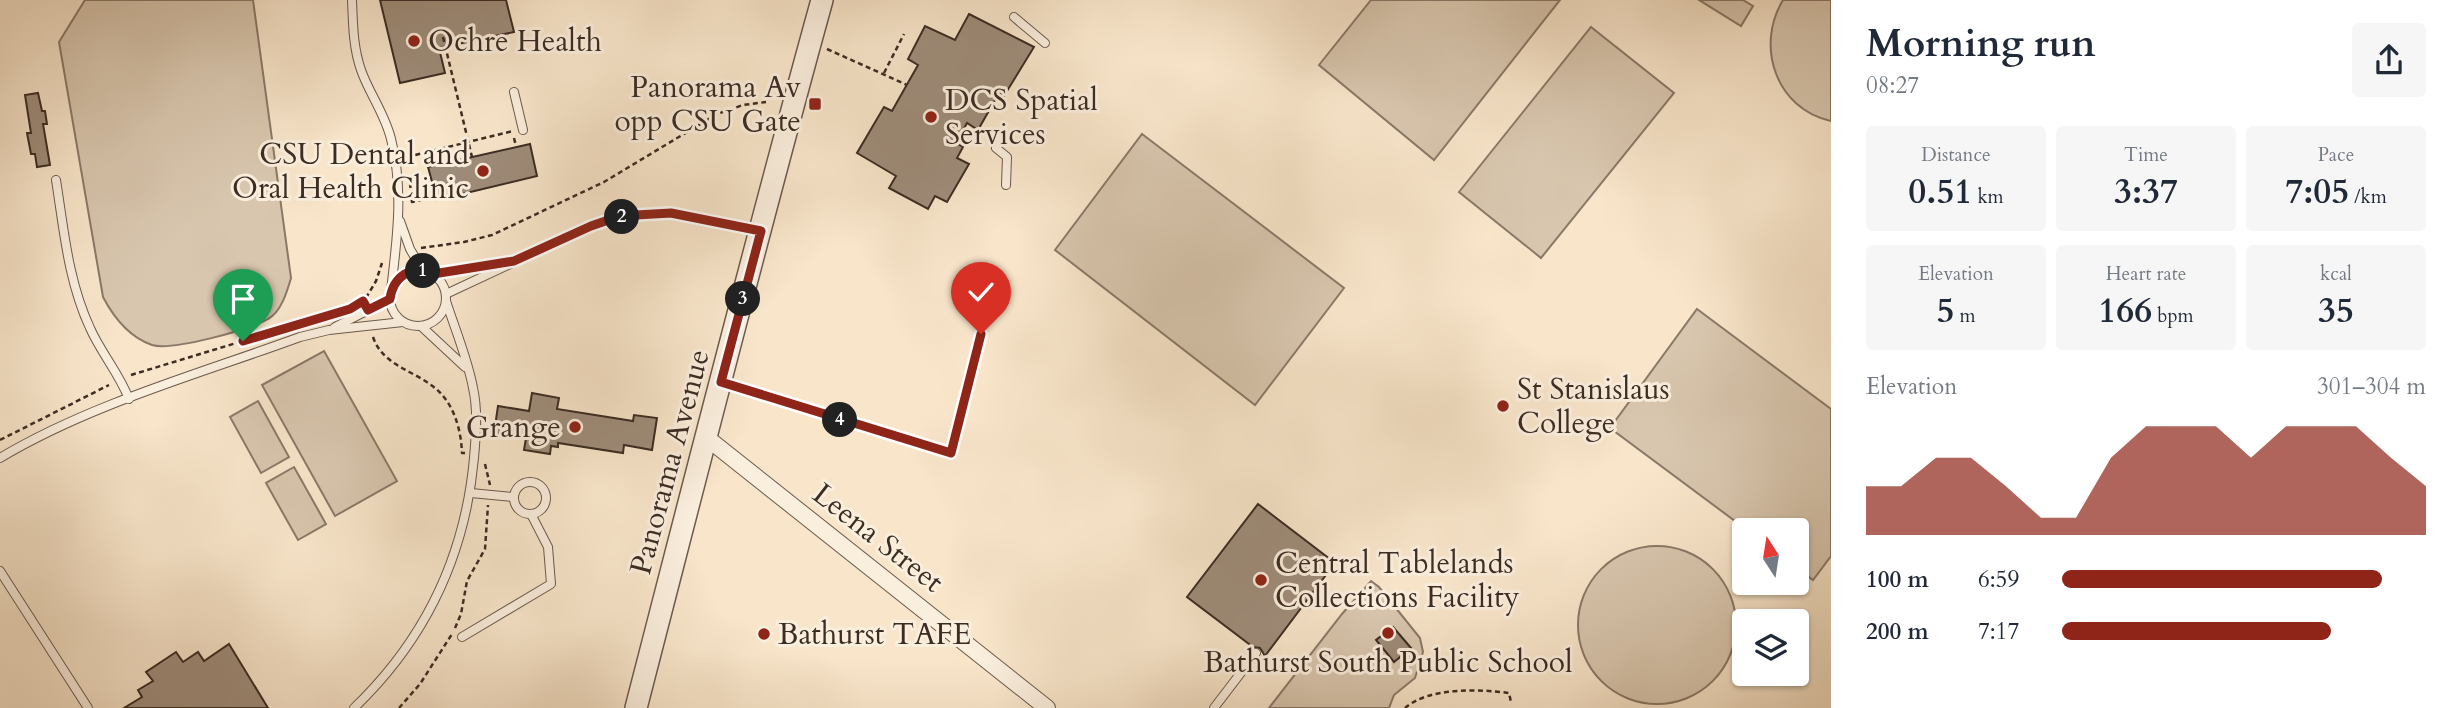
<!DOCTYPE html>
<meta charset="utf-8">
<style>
:root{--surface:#fff;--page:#f6f6f7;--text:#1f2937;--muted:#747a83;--accent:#8f2418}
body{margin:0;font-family:Cardo,serif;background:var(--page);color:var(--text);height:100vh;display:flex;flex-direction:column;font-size:26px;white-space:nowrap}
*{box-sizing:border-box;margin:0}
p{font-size:23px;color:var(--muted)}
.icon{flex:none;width:38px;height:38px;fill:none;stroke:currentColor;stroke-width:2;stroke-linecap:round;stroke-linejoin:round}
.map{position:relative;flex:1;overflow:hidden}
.drawer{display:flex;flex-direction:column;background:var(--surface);width:630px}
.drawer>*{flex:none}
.needle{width:46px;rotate:348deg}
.buttons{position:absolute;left:1732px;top:518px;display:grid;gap:14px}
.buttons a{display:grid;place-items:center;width:77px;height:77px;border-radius:7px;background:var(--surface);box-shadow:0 2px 5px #0004;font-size:35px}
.pin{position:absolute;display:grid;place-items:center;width:60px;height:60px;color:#fff;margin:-72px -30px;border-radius:50% 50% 50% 0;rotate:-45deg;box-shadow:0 0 7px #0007}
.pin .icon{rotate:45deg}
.km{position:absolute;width:35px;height:35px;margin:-18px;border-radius:50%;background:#222;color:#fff;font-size:19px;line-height:35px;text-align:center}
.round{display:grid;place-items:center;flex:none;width:74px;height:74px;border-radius:7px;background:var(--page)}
.head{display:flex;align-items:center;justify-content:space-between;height:119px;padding:0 35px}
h1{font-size:38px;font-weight:800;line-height:52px}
.stats{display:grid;grid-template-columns:repeat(3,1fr);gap:10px;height:119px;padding:7px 35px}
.stats div{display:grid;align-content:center;border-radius:7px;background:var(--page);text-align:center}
.stats b{font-size:35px;font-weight:800}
.stats small{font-size:19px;font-weight:400}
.stats p{font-size:19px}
.chart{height:196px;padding:14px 35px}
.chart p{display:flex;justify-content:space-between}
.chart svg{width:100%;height:126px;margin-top:7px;fill:var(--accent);opacity:.7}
ul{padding:0 35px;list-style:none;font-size:23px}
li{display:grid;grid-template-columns:112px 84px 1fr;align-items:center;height:52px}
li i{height:18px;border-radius:9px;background:var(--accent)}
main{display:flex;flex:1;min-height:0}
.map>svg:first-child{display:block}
.green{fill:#d8c6ae;stroke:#8a7968;stroke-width:2}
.building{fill:#9e8c7a;stroke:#3c2c23;stroke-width:2}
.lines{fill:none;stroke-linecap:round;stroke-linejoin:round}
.service-casing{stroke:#6b5a4d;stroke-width:10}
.minor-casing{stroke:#6b5a4d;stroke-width:18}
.tertiary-casing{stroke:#6b5a4d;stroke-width:24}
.path{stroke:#3c2c23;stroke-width:2.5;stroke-dasharray:5 3.5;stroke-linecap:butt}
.service{stroke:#faeedd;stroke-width:8}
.minor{stroke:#faeedd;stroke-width:16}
.tertiary{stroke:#faeedd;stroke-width:21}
.route-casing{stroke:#fff;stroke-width:14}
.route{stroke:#8f2418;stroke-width:9}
.poi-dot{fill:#8f2418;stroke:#faeedd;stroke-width:2.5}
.labels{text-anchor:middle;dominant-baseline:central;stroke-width:6;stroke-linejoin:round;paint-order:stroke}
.poi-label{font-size:30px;fill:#3c2c23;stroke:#faeedd;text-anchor:start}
.street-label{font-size:30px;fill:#3c2c23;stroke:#faeedd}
</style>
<main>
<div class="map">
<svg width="1831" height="708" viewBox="0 0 1831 708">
<rect width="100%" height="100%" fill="#f8e5ca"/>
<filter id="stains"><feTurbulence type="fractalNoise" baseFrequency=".00286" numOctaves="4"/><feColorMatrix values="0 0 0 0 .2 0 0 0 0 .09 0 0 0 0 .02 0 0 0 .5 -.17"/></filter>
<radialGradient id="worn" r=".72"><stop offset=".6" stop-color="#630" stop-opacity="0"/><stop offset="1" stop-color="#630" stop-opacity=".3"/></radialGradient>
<g class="green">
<path d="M85 0H253L291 278C287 292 281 312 268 319 249 330 172 351 152 345 129 337 114 318 103 297L59 42Z"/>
<path d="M1371 0H1560L1434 160 1319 65Z"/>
<path d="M1699 0H1743L1753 6 1741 26Z"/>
<path d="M1783 0H1831V121C1776 109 1755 46 1783 0Z"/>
<path d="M1591 27 1674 93 1541 258 1459 192Z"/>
<path d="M1142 134 1344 288 1255 405 1055 250Z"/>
<path d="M1697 309 1831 409V556L1813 580 1797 568V530H1747L1610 428Z"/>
<path d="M324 351 397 481 335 516 262 385Z"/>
<path d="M258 401 289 457 261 473 230 417Z"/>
<path d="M294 467 326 524 298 540 266 483Z"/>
<circle cx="1657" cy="625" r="79"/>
<path d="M1371 581 1379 587 1420 638 1423 652 1415 678 1394 695 1389 708H1269L1342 614Z"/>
</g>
<g class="building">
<path d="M380 0H506L514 32 439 48 445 73 400 83Z"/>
<path d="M969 14 1034 47 1004 96 999 93 978 130 967 123 956 143 963 147 957 158 969 164 947 202 935 196 928 209 889 188 896 176 857 153 884 107 892 111 918 65 908 59 925 26 955 40Z"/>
<path d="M38 93 42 111H45L47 124H43L50 165 37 167 35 154H31L27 133H31L25 95Z"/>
<path d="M530 144 537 176 437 200 428 167Z"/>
<path d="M532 393 559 398 557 409 633 421 634 415 657 418 652 450 624 445 623 453 558 443V447L551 446 550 454 524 450 526 438 494 433 498 406 529 411Z"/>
<path d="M1258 504 1335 563 1265 656 1260 648 1253 647 1187 597Z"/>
<path d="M1393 627 1411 648 1394 662 1376 640Z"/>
<path d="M229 644 268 708H124L142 697 138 690 153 681 146 672 176 652 183 662 198 652 204 661Z"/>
</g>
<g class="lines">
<g class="service-casing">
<g id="service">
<path d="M352 0C353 24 353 47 361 70 369 93 385 114 391 139 404 189 397 240 391 290"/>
<path d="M1014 17 1045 43"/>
<path d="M514 92 523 130"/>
<path d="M1003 134 996 148 1007 157 1006 185"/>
<path d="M56 180C64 230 68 281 90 328 101 353 119 373 129 399"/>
<path d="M400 221 410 249 423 271"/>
<circle cx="418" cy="298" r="28"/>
<path d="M433 274 505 263"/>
<path d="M446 294 591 226 617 217 671 213 757 230"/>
<path d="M421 326 465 367"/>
<path d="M335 327 390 299"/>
<path d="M721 382 951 453 981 334"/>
<path d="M0 458C90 404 202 373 300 337L329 330 403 322"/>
<circle cx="530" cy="498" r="16"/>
<path d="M471 493 513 497"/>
<path d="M0 571 88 708"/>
<path d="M462 637 551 584 548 547 531 514"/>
<path d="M354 708C426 639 465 557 474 458 476 435 478 410 473 388 468 360 455 329 446 301"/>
<path d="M1214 708 1256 653"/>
</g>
</g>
<g class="minor-casing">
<path id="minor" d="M707 438 1047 708"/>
</g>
<g class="tertiary-casing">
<path id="tertiary" d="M636 708C697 472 757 235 822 0"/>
</g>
<g class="path">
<path d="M443 37 472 157"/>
<path d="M827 49 907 85"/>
<path d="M884 73 904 34"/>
<path d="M514 138 516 146"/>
<path d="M407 157 513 131"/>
<path d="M410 183 412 202 432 197 430 192 435 191"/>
<path d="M421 248 464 242 492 235 604 182 717 114 743 105 766 102"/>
<path d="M366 298 376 281 382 263"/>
<path d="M373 337C382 364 411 370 431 385 453 400 461 428 462 453H465"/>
<path d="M131 375 335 313"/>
<path d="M0 440 109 385"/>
<path d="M485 464 490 485"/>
<path d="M455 628 461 614 467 581 485 549 488 505"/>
<path d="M399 708 420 684 452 634"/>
<path d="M1405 708C1429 687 1479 689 1509 693L1511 702"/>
</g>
<use href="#service" class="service"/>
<use href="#minor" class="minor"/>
<use href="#tertiary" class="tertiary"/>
</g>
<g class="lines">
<g class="route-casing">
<path id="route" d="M243 341 350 309 363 301 368 310 390 299C393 277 412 263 433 274L514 261 591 226 617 217 636 215 671 213 761 231 721 382 951 453 981 334"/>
</g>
<use href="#route" class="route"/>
</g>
<g class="poi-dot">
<circle cx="414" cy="41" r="7"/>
<rect x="808" y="97" width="14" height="14" rx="3.5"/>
<circle cx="931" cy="117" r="7"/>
<circle cx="483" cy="171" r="7"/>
<circle cx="1503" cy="406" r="7"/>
<circle cx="575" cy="427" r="7"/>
<circle cx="1261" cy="580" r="7"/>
<circle cx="1388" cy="633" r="7"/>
<circle cx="764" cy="634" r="7"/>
</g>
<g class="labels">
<g class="poi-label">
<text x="428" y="41">Ochre Health</text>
<text x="801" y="87" text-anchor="end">Panorama Av<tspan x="801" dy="34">opp CSU Gate</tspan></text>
<text x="945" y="100">DCS Spatial<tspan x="945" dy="34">Services</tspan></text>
<text x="469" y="154" text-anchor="end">CSU Dental and<tspan x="469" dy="34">Oral Health Clinic</tspan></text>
<text x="1517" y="389">St Stanislaus<tspan x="1517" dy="34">College</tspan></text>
<text x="561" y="427" text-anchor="end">Grange</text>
<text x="1275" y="563">Central Tablelands<tspan x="1275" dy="34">Collections Facility</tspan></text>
<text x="778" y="634">Bathurst TAFE</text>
<text x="1388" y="662" text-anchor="middle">Bathurst South Public School</text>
</g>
<g class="street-label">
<text transform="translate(670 462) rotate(-75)">Panorama Avenue</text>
<text transform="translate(878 538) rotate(38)">Leena Street</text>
</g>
</g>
<rect width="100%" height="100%" filter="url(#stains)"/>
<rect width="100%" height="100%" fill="url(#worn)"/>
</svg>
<div class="buttons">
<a><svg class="needle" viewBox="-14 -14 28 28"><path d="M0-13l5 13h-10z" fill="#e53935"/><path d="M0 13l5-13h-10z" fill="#747a83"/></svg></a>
<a><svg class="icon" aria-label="layers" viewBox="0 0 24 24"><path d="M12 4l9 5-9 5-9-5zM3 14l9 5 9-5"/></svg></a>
</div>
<div class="pin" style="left:243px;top:341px;background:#1e9e55"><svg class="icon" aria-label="arrive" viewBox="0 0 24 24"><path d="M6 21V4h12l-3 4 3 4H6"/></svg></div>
<div class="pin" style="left:981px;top:334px;background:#d93025"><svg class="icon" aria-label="check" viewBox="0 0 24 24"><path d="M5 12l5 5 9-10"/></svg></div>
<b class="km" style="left:423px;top:271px">1</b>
<b class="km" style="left:622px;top:217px">2</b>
<b class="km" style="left:743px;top:299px">3</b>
<b class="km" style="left:840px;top:420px">4</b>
</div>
<section class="drawer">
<div class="head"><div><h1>Morning run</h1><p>08:27</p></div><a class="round"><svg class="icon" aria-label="share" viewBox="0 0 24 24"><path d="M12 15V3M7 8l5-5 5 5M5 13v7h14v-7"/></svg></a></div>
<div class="stats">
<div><p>Distance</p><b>0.51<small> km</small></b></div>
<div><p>Time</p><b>3:37</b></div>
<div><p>Pace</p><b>7:05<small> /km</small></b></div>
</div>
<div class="stats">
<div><p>Elevation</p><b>5<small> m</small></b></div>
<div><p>Heart rate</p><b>166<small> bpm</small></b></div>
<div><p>kcal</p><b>35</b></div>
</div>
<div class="chart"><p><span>Elevation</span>301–304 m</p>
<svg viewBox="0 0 160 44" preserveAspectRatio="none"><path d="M0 44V27L10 27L20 17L30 17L40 27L50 38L60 38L70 17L80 6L90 6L100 6L110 17L120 6L130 6L140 6L150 17L160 27V44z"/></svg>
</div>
<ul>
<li><b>100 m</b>6:59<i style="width:88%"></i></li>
<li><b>200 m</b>7:17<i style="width:74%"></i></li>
</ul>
</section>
</main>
